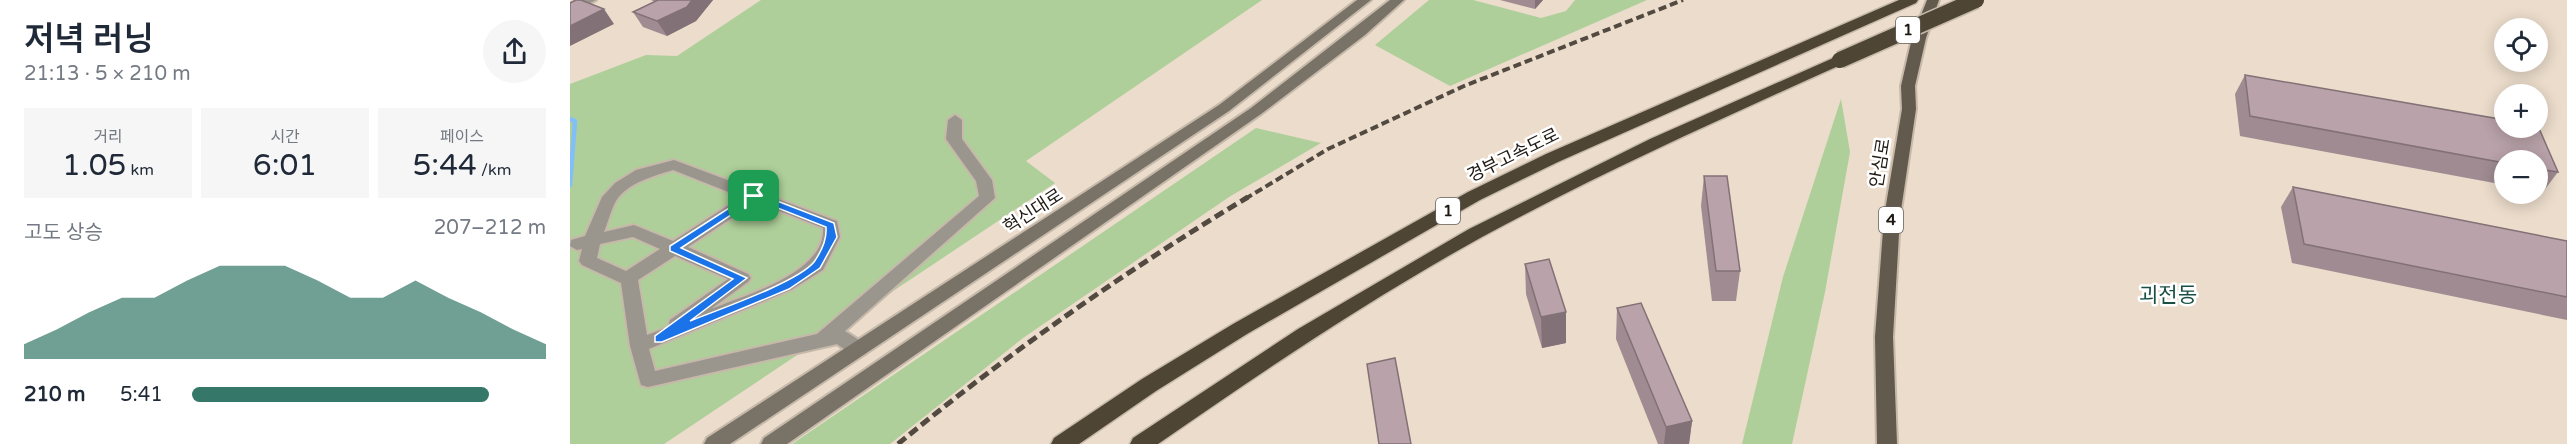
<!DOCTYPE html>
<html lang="ko">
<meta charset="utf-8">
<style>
:root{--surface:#fff;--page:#f6f6f7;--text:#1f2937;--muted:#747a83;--accent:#357768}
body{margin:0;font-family:"Varela Round","Noto Sans KR",sans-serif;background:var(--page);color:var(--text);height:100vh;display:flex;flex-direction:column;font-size:22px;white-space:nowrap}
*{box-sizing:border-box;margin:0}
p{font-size:20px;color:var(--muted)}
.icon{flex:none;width:33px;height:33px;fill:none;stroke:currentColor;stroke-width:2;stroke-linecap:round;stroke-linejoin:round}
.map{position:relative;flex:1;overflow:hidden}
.panel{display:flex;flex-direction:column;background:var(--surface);width:570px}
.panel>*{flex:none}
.tools{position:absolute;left:1924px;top:18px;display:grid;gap:12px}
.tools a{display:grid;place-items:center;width:54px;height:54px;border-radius:50%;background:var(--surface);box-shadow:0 3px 15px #0003;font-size:30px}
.pin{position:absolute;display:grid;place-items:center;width:51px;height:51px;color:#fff;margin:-26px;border-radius:12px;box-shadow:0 3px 9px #0006}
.round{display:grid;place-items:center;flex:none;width:63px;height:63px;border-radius:32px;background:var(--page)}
.overview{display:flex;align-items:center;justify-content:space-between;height:102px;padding:0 24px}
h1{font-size:33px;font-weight:600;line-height:45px}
.figures{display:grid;grid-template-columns:repeat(3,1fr);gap:9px;height:102px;padding:6px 24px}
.figures div{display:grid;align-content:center;border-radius:0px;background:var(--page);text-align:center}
.figures b{font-size:30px;font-weight:600}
.figures small{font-size:16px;font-weight:400}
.figures p{font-size:16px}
.chart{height:168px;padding:12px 24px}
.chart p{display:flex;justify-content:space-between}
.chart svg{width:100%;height:108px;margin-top:6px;fill:var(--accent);opacity:.7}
ul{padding:0 24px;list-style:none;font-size:20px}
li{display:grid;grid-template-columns:96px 72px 1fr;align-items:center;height:45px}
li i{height:15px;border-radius:8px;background:var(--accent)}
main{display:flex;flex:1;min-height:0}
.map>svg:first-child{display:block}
.green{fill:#aecf99}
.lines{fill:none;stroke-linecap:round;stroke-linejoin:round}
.stream{stroke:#82bff9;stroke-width:4.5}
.minor-casing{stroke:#c6b9aa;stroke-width:4}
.secondary-casing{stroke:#c6b9aa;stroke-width:4}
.primary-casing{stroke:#c6b9aa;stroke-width:4}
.motorway-casing{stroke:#c6b9aa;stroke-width:3}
.minor{fill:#9a968e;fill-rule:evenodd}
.secondary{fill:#797367;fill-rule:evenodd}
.primary{fill:#625a4c;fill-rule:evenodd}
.motorway{fill:#4e4535;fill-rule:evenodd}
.rail-far1{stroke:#524a41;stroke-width:4;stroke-dasharray:8 4;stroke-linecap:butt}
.rail{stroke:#524a41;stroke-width:5;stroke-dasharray:10 5;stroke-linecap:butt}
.motorway-bridge-casing{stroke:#c6b9aa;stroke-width:19;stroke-linecap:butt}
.motorway-bridge{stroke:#4e4535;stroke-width:16}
.wall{fill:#9f8b91}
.shaded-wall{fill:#827176}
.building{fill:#b9a2a9;stroke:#827176;stroke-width:1.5}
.route{fill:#1a73e8;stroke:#fff;stroke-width:1.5;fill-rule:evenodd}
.labels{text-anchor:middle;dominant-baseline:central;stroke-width:5;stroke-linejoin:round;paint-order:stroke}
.shield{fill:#fff;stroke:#635f5a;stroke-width:1.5}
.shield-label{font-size:16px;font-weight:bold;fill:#201a14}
.street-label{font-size:18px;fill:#201a14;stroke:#fff}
.quarter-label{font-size:21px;fill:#1a5044;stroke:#fff}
</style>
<main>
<section class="panel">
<div class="overview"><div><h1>저녁 러닝</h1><p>21:13 · 5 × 210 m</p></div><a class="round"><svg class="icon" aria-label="share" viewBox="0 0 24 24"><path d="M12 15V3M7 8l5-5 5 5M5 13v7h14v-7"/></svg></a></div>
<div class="figures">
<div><p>거리</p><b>1.05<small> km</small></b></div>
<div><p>시간</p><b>6:01</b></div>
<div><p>페이스</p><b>5:44<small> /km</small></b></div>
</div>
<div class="chart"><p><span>고도 상승</span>207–212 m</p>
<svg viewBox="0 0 160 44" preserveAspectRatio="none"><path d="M0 44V38L10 32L20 25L30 19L40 19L50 12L60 6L70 6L80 6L90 12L100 19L110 19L120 12L130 19L140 25L150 32L160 38V44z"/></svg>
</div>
<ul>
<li><b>210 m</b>5:41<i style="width:84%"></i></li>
</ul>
</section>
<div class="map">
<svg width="1997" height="444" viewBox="0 0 1997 444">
<rect width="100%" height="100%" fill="#ebdccb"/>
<g class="green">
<path d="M191 0H692L456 161 485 183 94 444H0V84L76 55 107 56Z"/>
<path d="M859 0H903L971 18 996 11 1005 0H1077L880 86 805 45Z"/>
<path d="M1271 99 1280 152 1255 292 1222 444H1172L1213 277Z"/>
<path d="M686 128 751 143 659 197 453 338 320 444H222Z"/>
</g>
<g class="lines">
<path class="stream" d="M0 119 5 121 0 185"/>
<g class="minor-casing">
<g id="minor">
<path d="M9 0H26L0 13V4Z"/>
<path d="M385 115 392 120V139L422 180 425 198 275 331 295 344 297 349 295 354C283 358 276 350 267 344L78 387 71 385 60 346 51 283 12 265 9 261 12 249 7 250 0 246 1 240 15 236 32 197 45 183 66 170 104 160 267 221 270 237 253 270 221 290 79 349 85 371 247 334 409 196 406 181 376 139 378 120ZM103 170 171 197 103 241 64 225 34 232C38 222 41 210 46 201 57 183 84 176 103 170ZM186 202 253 228C256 273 175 295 141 309L178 282 181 278 178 274 118 247ZM63 237 90 249 56 271 27 258 30 244ZM105 256 158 279 100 320 98 327 77 335 68 280Z"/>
</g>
</g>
<g class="secondary-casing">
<g id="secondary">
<path d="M787 0H801L659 111 160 444H134L137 438 649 105Z"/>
<path d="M820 0H834L795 35 691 114 217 444H191L194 438 681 108Z"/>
</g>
</g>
<g class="primary-casing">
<path id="primary" d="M1357 0H1369L1356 38 1345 86 1346 109 1330 217 1323 337 1327 444H1307L1305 337 1314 217 1332 109 1331 86 1342 38Z"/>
</g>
<g class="motorway-casing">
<g id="motorway">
<path d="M1329 0H1348L1346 3 988 162 910 200 677 334 586 391 509 444H481L484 438 572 379 663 324 898 192 976 154Z"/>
<path d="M1270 55 1275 57 1278 60 1275 63C1153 118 1030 173 912 237 800 299 693 371 588 444H560L563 438 728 329 899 229 1080 139Z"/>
</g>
</g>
<use href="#minor" class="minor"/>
<use href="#secondary" class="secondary"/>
<use href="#primary" class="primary"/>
<use href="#motorway" class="motorway"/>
<path class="rail-far1" d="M675 199 758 149 894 86 1113 0"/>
<path class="rail" d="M328 444C437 354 557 270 678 197"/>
<g class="motorway-bridge-casing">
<path id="motorway-bridge" d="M1270 60 1406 0"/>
</g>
<use href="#motorway-bridge" class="motorway-bridge"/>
</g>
<g class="wall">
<path d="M81 0H143L126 21 97 36 73 27 63 12 85 2Z"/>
<path d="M930 0H973L965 9Z"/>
<path d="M1675 75 1935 120V128H1968V126L1988 172 1973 192 1968 191V160H1935V185L1670 136 1665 94Z"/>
<path d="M1134 176 1170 271 1166 301H1142L1131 206Z"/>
<path d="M1723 187 1997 241V320L1722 263 1711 207Z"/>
<path d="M955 264 996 343 972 348 956 294Z"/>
<path d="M1047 308 1122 421 1119 444H1088L1046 339Z"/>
</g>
<g class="shaded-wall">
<path d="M122 0H143L126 21 97 36 87 21Z"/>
<path d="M965 0H973L965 9Z"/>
<path d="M34 9 44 24 0 46V26Z"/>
<path d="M996 312V343L972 348 971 317Z"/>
<path d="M1122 421 1119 444H1094L1096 427Z"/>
</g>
<g class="building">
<path d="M6 0H11L34 9 0 26V3Z"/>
<path d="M88 0H122L117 7 87 21 63 12Z"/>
<path d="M1675 75 1935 120V128H1968V126L1988 172 1968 169V160H1935V163L1680 116Z"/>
<path d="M1134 176H1157L1170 271H1146Z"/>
<path d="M1723 187 1997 241V297L1734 244Z"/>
<path d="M979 259 996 312 971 317 955 264Z"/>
<path d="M1071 303 1122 421 1096 427 1047 308Z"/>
<path d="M825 358 841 444H809L797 364Z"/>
</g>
<path class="route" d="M184 192 264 223 267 237 250 268 219 289 92 342H85V336L163 279 100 251V246ZM185 199 256 227C257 239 251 252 244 262 228 282 147 310 120 321L177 278 111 248Z"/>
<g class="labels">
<g class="shield">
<rect x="1326" y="17" width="24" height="26" rx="4.5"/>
<rect x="866" y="198" width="24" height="26" rx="4.5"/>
<rect x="1309" y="207" width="24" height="26" rx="4.5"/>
</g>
<g class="shield-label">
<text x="1338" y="30">1</text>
<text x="878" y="211">1</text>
<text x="1321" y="220">4</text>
</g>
<g class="street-label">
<text transform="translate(943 155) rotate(-26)">경부고속도로</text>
<text transform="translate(1310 163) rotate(-81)">안심로</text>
<text transform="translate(463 211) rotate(-33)">혁신대로</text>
</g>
<g class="quarter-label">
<text x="1598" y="295">괴전동</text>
</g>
</g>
</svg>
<div class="tools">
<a><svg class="icon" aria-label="locate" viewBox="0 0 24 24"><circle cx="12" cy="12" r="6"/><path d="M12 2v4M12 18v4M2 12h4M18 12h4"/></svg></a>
<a>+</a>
<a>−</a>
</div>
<div class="pin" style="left:184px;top:196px;background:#1e9e55"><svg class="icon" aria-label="arrive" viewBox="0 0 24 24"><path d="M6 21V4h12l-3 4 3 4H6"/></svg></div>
</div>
</main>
